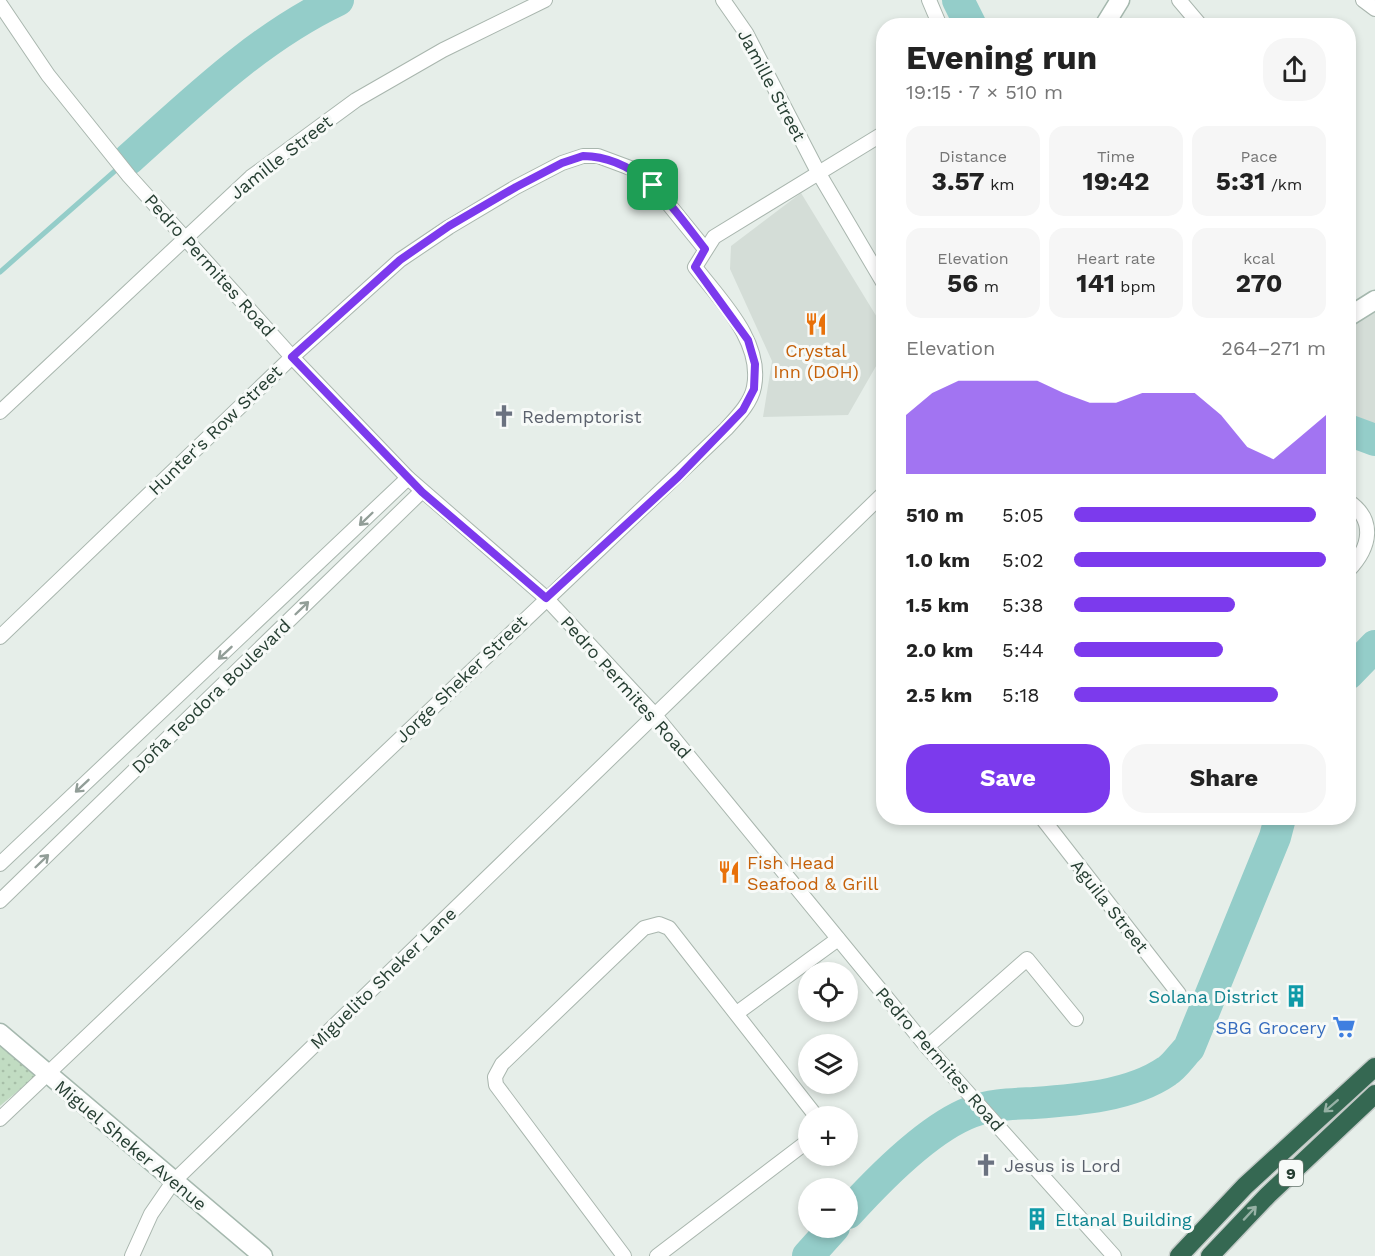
<!DOCTYPE html>
<meta charset="utf-8">
<style>
:root{--surface:#fff;--page:#f6f6f6;--text:#222;--muted:#767676;--accent:#7c3aed}
body{margin:0;font-family:"Work Sans",sans-serif;background:var(--page);color:var(--text);height:100vh;display:flex;flex-direction:column;font-size:22px;white-space:nowrap}
*{box-sizing:border-box;margin:0}
p{font-size:20px;color:var(--muted)}
.icon{flex:none;width:33px;height:33px;fill:none;stroke:currentColor;stroke-width:2;stroke-linecap:round;stroke-linejoin:round}
.map{position:relative;flex:1;overflow:hidden}
.drawer{position:absolute;left:876px;top:18px;width:480px;height:807px;display:flex;flex-direction:column;background:var(--surface);border-radius:24px;box-shadow:0 3px 9px #0003}
.drawer>*{flex:none}
.tools{position:absolute;left:798px;top:962px;display:grid;gap:12px}
.tools a{display:grid;place-items:center;width:60px;height:60px;border-radius:50%;background:var(--surface);box-shadow:0 3px 9px #0003;font-size:30px}
.pin{position:absolute;display:grid;place-items:center;width:51px;height:51px;color:#fff;margin:-26px;border-radius:12px;box-shadow:0 3px 9px #0006}
.round{display:grid;place-items:center;flex:none;width:63px;height:63px;border-radius:24px;background:var(--page)}
.headline{display:flex;align-items:center;justify-content:space-between;height:102px;padding:0 30px}
h1{font-size:33px;font-weight:700;line-height:45px}
.figures{display:grid;grid-template-columns:repeat(3,1fr);gap:9px;height:102px;padding:6px 30px}
.figures div{display:grid;align-content:center;border-radius:15px;background:var(--page);text-align:center}
.figures b{font-size:26px;font-weight:700}
.figures small{font-size:16px;font-weight:400}
.figures p{font-size:16px}
.chart{height:168px;padding:12px 30px}
.chart p{display:flex;justify-content:space-between}
.chart svg{width:100%;height:108px;margin-top:6px;fill:var(--accent);opacity:.7}
.primary-button{display:flex;gap:12px;margin-top:auto;padding:12px 30px}
.primary-button a{flex:1;height:69px;border-radius:24px;background:var(--accent);color:#fff;font-size:24px;font-weight:700;line-height:69px;text-align:center}
.primary-button a+a{background:var(--page);color:var(--text)}
ul{padding:0 30px;list-style:none;font-size:20px}
li{display:grid;grid-template-columns:96px 72px 1fr;align-items:center;height:45px}
li i{height:15px;border-radius:8px;background:var(--accent)}
.map>svg:first-child{display:block}
.built{fill:#d4ddd7}
.green{fill:url(#green-dots)}
.lines{fill:none;stroke-linecap:round;stroke-linejoin:round}
.stream{stroke:#94cdc9;stroke-width:5}
.river{stroke:#94cdc9;stroke-width:32}
.street-casing{stroke:#a9b6ae;stroke-width:16}
.secondary-casing{stroke:#a5b8ae;stroke-width:21}
.highway-casing{stroke:#c2c9c6;stroke-width:21}
.street{stroke:#fff;stroke-width:14}
.secondary{stroke:#fff;stroke-width:18}
.highway{stroke:#356852;stroke-width:18}
.oneway{stroke:#929e98}
.oneway2{stroke:#96b1a5}
.route-casing{stroke:#fff;stroke-width:12}
.route{stroke:#7c3aed;stroke-width:8}
.labels{text-anchor:middle;dominant-baseline:central;stroke-width:6;stroke-linejoin:round;paint-order:stroke}
.shield{fill:#f7faf8;stroke:#65766d;stroke-width:1.5}
.shield-label{font-size:16px;font-weight:bold;fill:#263e32}
.street-label{font-size:18px;fill:#263e32;stroke:#f7faf8}
.food-label{font-size:18px;fill:#c56008;stroke:#f7faf8}
.worship-label{font-size:18px;fill:#5b616d;stroke:#f7faf8;text-anchor:start}
.culture-label{font-size:18px;fill:#0d838f;stroke:#f7faf8;text-anchor:end}
.shop-label{font-size:18px;fill:#366cbe;stroke:#f7faf8;text-anchor:end}
</style>
<div class="map">
<svg width="1375" height="1256" viewBox="0 0 1375 1256">
<defs>
<pattern id="green-dots" width="8" height="8" patternUnits="userSpaceOnUse" patternTransform="scale(1.5)"><rect width="8" height="8" fill="#c1dcc2"/><path d="M2 2h.1M6 6h.1" fill="none" stroke="#a6bea7" stroke-width="1.8" stroke-linecap="round"/></pattern>
</defs>
<rect width="100%" height="100%" fill="#e6eee9"/>
<g class="built">
<path d="M801 193 883 327V354L848 415 763 417 772 361 730 269 731 246Z"/>
<path d="M1375 310V424L1349 413 1348 325Z"/>
</g>
<path class="green" d="M0 1042 37 1075 0 1106Z"/>
<g class="lines">
<path class="stream" d="M0 272 116 170"/>
<g class="river">
<path d="M958 0 971 26"/>
<path d="M129 159C194 101 258 38 338 0"/>
<path d="M1348 430 1375 440"/>
<path d="M1348 674 1375 646"/>
<path d="M848 1213C878 1180 929 1128 971 1112 991 1104 1013 1104 1034 1103 1077 1100 1131 1096 1167 1071 1175 1066 1182 1055 1189 1048L1275 837 1280 818"/>
<path d="M808 1256 834 1227"/>
</g>
<g class="street-casing">
<g id="street">
<path d="M723 0 746 33 818 172 884 284"/>
<path d="M929 0 940 26"/>
<path d="M1179 0 1201 26"/>
<path d="M1363 0 1375 9"/>
<path d="M0 4 48 75 129 176 292 357 408 478 546 598 654 714 927 1047 1114 1256"/>
<path d="M0 412 251 177 356 100 443 50 545 0"/>
<path d="M1348 501C1375 519 1372 546 1348 571"/>
<path d="M0 637 292 357 400 260 449 227 516 187 562 163 583 156H598L633 169 653 185 705 249"/>
<path d="M1042 818 1179 994"/>
<path d="M0 864 408 478"/>
<path d="M0 901 422 491"/>
<path d="M737 1013 838 939"/>
<path d="M927 1047 1027 959 1076 1019"/>
<path d="M0 1119 726 429C737 417 751 403 754 387 763 341 720 300 695 267L714 237 884 133"/>
<path d="M132 1256 151 1214 173 1182 884 493"/>
<path d="M624 1256 496 1085 495 1077 502 1064 644 928 659 924 669 928 816 1116"/>
<path d="M657 1256 808 1141"/>
</g>
</g>
<g class="secondary-casing">
<g id="secondary">
<path d="M1104 26 1120 0"/>
<path d="M1348 317 1375 300"/>
<path d="M0 1033 263 1256"/>
</g>
</g>
<g class="highway-casing">
<g id="highway">
<path d="M1179 1256 1245 1186 1375 1067"/>
<path d="M1210 1256 1268 1195 1375 1094"/>
</g>
</g>
<use href="#street" class="street"/>
<use href="#secondary" class="secondary"/>
<use href="#highway" class="highway"/>
</g>
<defs><path id="oneway-shaft" d="M-6 0H5M1.5-3L5.5 0L1.5 3" fill="none" stroke-width="1.6" stroke-linecap="round" stroke-linejoin="round" transform="scale(1.5)"/></defs>
<g class="oneway">
<use href="#oneway-shaft" transform="translate(366 519) rotate(136)"/>
<use href="#oneway-shaft" transform="translate(302 608) rotate(-44)"/>
<use href="#oneway-shaft" transform="translate(225 653) rotate(137)"/>
<use href="#oneway-shaft" transform="translate(82 786) rotate(137)"/>
<use href="#oneway-shaft" transform="translate(42 861) rotate(-44)"/>
</g>
<g class="oneway2">
<use href="#oneway-shaft" transform="translate(1331 1106) rotate(139)"/>
<use href="#oneway-shaft" transform="translate(1250 1213) rotate(-47)"/>
</g>
<g class="lines">
<g class="route-casing">
<path id="route" d="M583 156C641 157 672 207 705 249L695 267 748 340 755 364 754 389 743 410 678 477 546 598 422 492 292 357 400 260 449 226 516 187 562 163Z"/>
</g>
<use href="#route" class="route"/>
</g>
<defs>
<g id="restaurant-bare" transform="scale(1.8)"><path d="M-5-6h1v4h1v-4h1v4h1v-4h1v5L-1.5 .5V6h-2V.5L-5-1ZM5-6V6H3V1.5H1.5Q1.5-4 5-6Z" fill="#e8710a" stroke="#f7faf8" stroke-width="2.5" paint-order="stroke"/></g>
<g id="church-bare" transform="scale(1.8)"><path d="M-1.2-6h2.4v3.5h3.3v2.4h-3.3V6h-2.4V-.1h-3.3v-2.4h3.3Z" fill="#6b7280" stroke="#f7faf8" stroke-width="2.5" paint-order="stroke"/></g>
<g id="building-bare" transform="scale(1.8)"><path d="M-4-6H4V6H1V3H-1V6H-4ZM-2.5-4.3h1.7v1.8h-1.7ZM.8-4.3h1.7v1.8H.8ZM-2.5-1h1.7V.8h-1.7ZM.8-1h1.7V.8H.8Z" fill="#0f9aa8" stroke="#f7faf8" stroke-width="2.5" paint-order="stroke"/></g>
<g id="supermarket-bare" transform="scale(1.8)"><path d="M-6-5.5h2.5l.6 2H6L4.5 2H-2.5L-4.4-4H-6ZM-1.5 3.2a1.3 1.3 0 1 0 .1 0ZM3 3.2a1.3 1.3 0 1 0 .1 0Z" fill="#3f7fe0" stroke="#f7faf8" stroke-width="2.5" paint-order="stroke"/></g>
</defs>
<g fill-rule="evenodd">
<use href="#restaurant-bare" x="816" y="324"/>
<use href="#church-bare" x="504" y="416"/>
<use href="#restaurant-bare" x="729" y="872"/>
<use href="#building-bare" x="1296" y="996"/>
<use href="#supermarket-bare" x="1344" y="1027"/>
<use href="#church-bare" x="986" y="1165"/>
<use href="#building-bare" x="1037" y="1219"/>
</g>
<g class="labels">
<rect class="shield" x="1279" y="1160" width="24" height="26" rx="4.5"/>
<g class="shield-label">
<text x="1291" y="1173">9</text>
</g>
<g class="street-label">
<text transform="translate(772 85) rotate(62)">Jamille Street</text>
<text transform="translate(281 157) rotate(-38)">Jamille Street</text>
<text transform="translate(210 265) rotate(48)">Pedro Permites Road</text>
<text transform="translate(215 430) rotate(-44)">Hunter's Row Street</text>
<text transform="translate(461 679) rotate(-44)">Jorge Sheker Street</text>
<text transform="translate(626 687) rotate(48)">Pedro Permites Road</text>
<text transform="translate(211 696) rotate(-44)">Doña Teodora Boulevard</text>
<text transform="translate(1110 906) rotate(52)">Aguila Street</text>
<text transform="translate(383 978) rotate(-44)">Miguelito Sheker Lane</text>
<text transform="translate(940 1059) rotate(49)">Pedro Permites Road</text>
<text transform="translate(131 1145) rotate(40)">Miguel Sheker Avenue</text>
</g>
<g class="food-label">
<text x="816" y="350">Crystal<tspan x="816" dy="21">Inn (DOH)</tspan></text>
<text x="747" y="862" text-anchor="start">Fish Head<tspan x="747" dy="21">Seafood &amp; Grill</tspan></text>
</g>
<g class="worship-label">
<text x="522" y="416">Redemptorist</text>
<text x="1004" y="1165">Jesus is Lord</text>
</g>
<g class="culture-label">
<text x="1278" y="996">Solana District</text>
<text x="1055" y="1219" text-anchor="start">Eltanal Building</text>
</g>
<g class="shop-label">
<text x="1326" y="1027">SBG Grocery</text>
</g>
</g>
</svg>
<div class="tools">
<a><svg class="icon" aria-label="locate" viewBox="0 0 24 24"><circle cx="12" cy="12" r="6"/><path d="M12 2v4M12 18v4M2 12h4M18 12h4"/></svg></a>
<a><svg class="icon" aria-label="layers" viewBox="0 0 24 24"><path d="M12 4l9 5-9 5-9-5zM3 14l9 5 9-5"/></svg></a>
<a>+</a>
<a>−</a>
</div>
<div class="pin" style="left:653px;top:185px;background:#1e9e55"><svg class="icon" aria-label="arrive" viewBox="0 0 24 24"><path d="M6 21V4h12l-3 4 3 4H6"/></svg></div>
<section class="drawer">
<div class="headline"><div><h1>Evening run</h1><p>19:15 · 7 × 510 m</p></div><a class="round"><svg class="icon" aria-label="share" viewBox="0 0 24 24"><path d="M12 15V3M7 8l5-5 5 5M5 13v7h14v-7"/></svg></a></div>
<div class="figures">
<div><p>Distance</p><b>3.57<small> km</small></b></div>
<div><p>Time</p><b>19:42</b></div>
<div><p>Pace</p><b>5:31<small> /km</small></b></div>
</div>
<div class="figures">
<div><p>Elevation</p><b>56<small> m</small></b></div>
<div><p>Heart rate</p><b>141<small> bpm</small></b></div>
<div><p>kcal</p><b>270</b></div>
</div>
<div class="chart"><p><span>Elevation</span>264–271 m</p>
<svg viewBox="0 0 160 44" preserveAspectRatio="none"><path d="M0 44V20L10 11L20 6L30 6L40 6L50 6L60 11L70 15L80 15L90 11L100 11L110 11L120 20L130 33L140 38L150 29L160 20V44z"/></svg>
</div>
<ul>
<li><b>510 m</b>5:05<i style="width:96%"></i></li>
<li><b>1.0 km</b>5:02<i style="width:100%"></i></li>
<li><b>1.5 km</b>5:38<i style="width:64%"></i></li>
<li><b>2.0 km</b>5:44<i style="width:59%"></i></li>
<li><b>2.5 km</b>5:18<i style="width:81%"></i></li>
</ul>
<div class="primary-button"><a>Save</a><a>Share</a></div>
</section>
</div>
